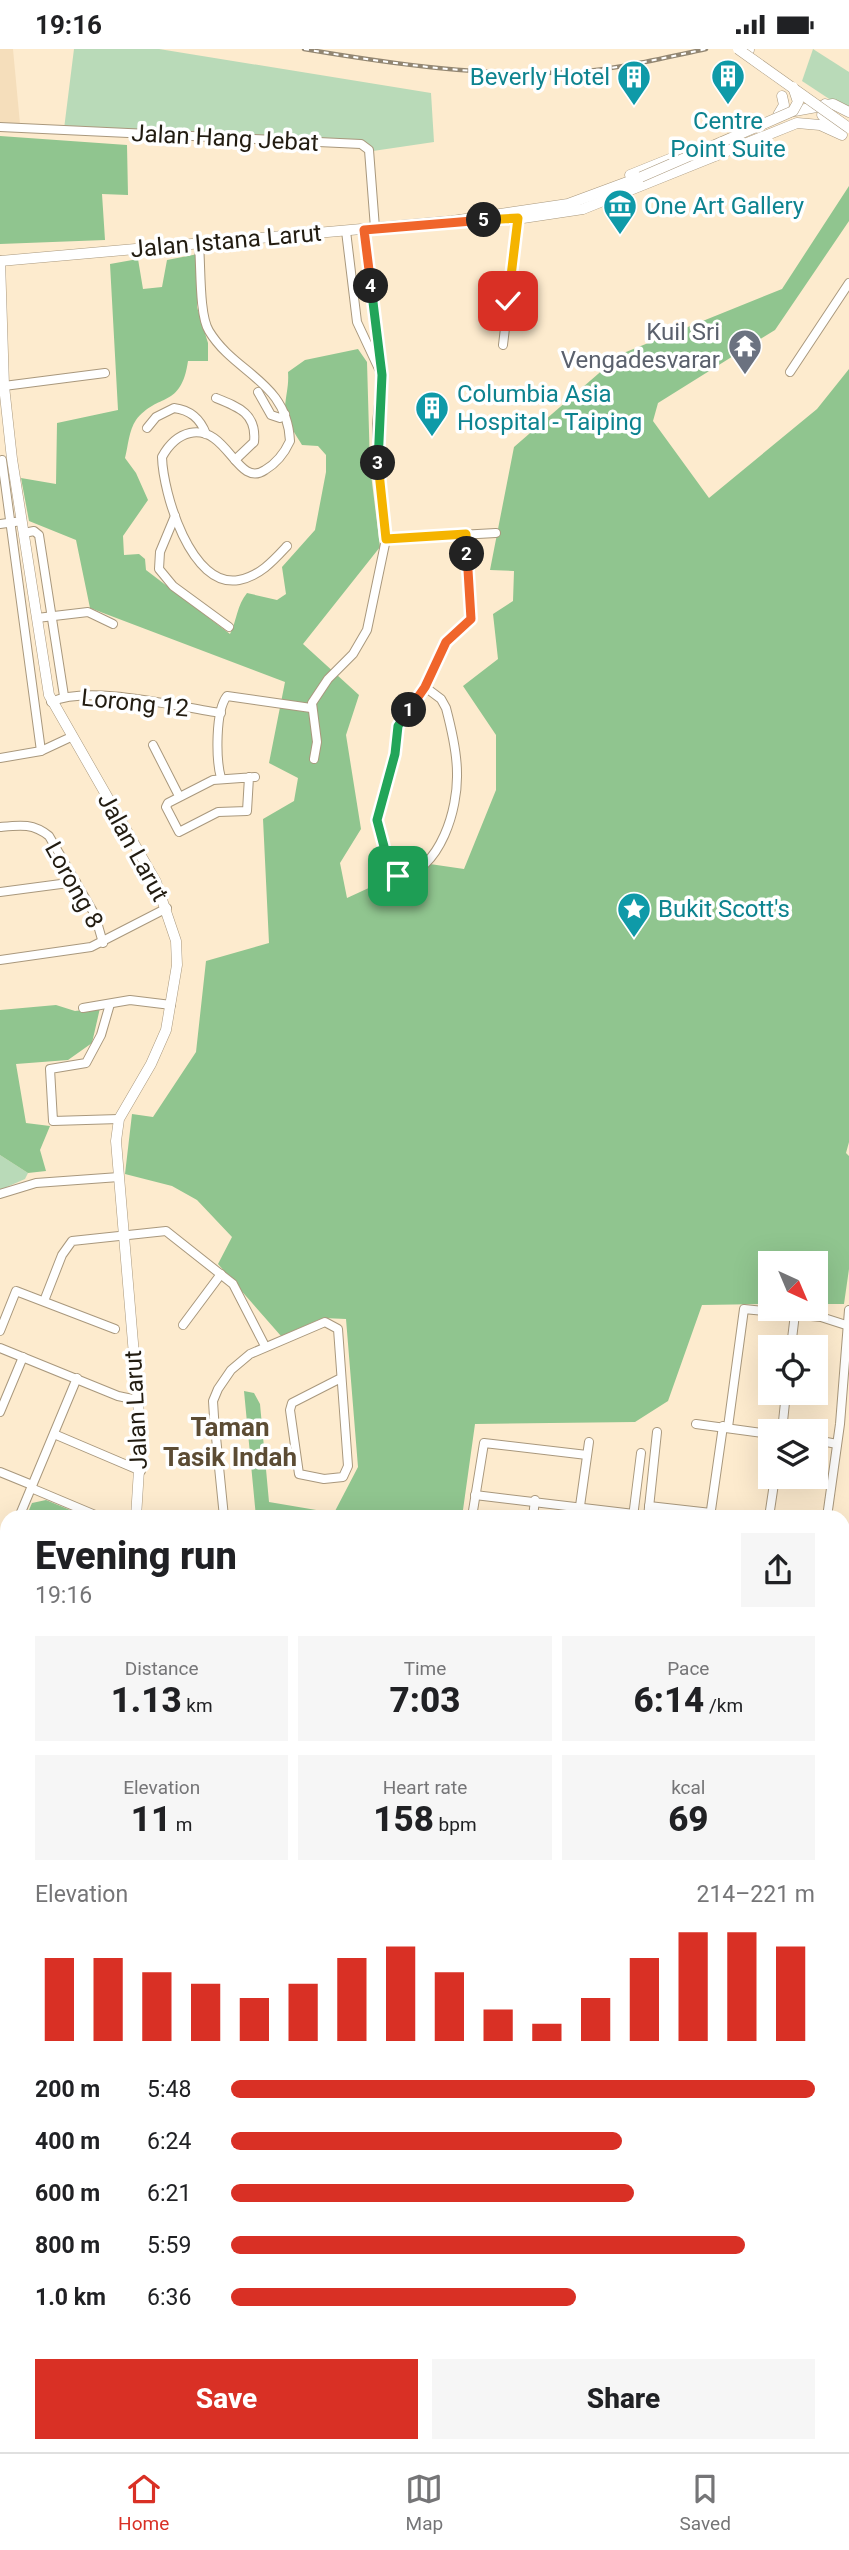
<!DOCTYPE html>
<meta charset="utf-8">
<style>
:root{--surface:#fff;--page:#f6f6f6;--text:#202124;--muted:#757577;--line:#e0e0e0;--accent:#d93025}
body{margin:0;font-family:Roboto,sans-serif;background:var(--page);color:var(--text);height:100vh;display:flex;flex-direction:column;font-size:26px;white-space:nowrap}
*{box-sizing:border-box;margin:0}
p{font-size:23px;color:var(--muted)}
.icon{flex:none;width:38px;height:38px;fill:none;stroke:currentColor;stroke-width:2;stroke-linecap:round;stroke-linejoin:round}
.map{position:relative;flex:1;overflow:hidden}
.panel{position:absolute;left:0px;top:1461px;width:850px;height:943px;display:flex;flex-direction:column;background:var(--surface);border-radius:21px 21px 0 0;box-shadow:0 7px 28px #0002}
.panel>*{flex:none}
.needle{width:46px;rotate:136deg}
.buttons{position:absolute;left:758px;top:1202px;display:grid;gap:14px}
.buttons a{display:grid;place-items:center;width:70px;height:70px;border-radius:0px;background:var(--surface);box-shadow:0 7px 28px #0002;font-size:35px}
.pin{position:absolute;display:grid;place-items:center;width:60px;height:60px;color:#fff;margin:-30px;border-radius:14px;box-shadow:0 4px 10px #0006}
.km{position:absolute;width:35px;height:35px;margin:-18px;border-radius:50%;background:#222;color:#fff;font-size:19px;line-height:35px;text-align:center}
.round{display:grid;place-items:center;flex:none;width:74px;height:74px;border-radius:0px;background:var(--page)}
.headline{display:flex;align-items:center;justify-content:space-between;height:119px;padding:0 35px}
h1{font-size:38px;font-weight:800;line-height:52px}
.stats{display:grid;grid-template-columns:repeat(3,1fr);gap:10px;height:119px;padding:7px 35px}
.stats div{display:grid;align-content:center;border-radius:0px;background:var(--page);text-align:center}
.stats b{font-size:35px;font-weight:800}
.stats small{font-size:19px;font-weight:400}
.stats p{font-size:19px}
.chart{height:196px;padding:14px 35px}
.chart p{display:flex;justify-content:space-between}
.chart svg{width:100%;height:126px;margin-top:7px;stroke:var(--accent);stroke-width:6}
.cta{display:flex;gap:14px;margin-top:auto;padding:14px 35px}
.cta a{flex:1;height:80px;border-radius:0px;background:var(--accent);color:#fff;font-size:28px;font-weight:800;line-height:80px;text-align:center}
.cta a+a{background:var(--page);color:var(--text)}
ul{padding:0 35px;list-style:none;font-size:23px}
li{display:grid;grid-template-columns:112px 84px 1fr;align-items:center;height:52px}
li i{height:18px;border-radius:9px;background:var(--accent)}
.status{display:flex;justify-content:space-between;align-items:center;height:49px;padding:0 35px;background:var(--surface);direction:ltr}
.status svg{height:19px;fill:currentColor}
.menu{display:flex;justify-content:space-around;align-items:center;height:98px;border-top:2px solid var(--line);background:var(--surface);font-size:19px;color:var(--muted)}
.menu a{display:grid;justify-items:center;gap:4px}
.menu .selected{color:var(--accent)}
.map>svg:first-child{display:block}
.built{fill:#f5debb}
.green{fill:#b9dab8}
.forest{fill:#90c58f}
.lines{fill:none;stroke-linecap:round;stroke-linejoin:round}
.river{stroke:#58a6cc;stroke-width:10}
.minor-casing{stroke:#a9987d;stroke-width:10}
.major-casing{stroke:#a9987d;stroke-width:11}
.minor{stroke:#fff;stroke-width:8}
.major{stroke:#fff;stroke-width:10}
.rail-casing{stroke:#928672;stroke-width:4.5}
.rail{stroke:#fff;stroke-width:2;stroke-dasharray:5;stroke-linecap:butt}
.major-bridge-casing{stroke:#a9987d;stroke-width:11;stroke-linecap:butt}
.major-bridge{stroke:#fff;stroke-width:10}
.split-1-casing{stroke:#fff;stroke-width:14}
.split-2-casing{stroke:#fff;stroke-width:14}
.split-3-casing{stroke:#fff;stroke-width:14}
.split-4-casing{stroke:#fff;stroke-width:14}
.split-5-casing{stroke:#fff;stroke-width:14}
.split-6-casing{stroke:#fff;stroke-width:14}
.split-1{stroke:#22a559;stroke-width:9}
.split-2{stroke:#f0652b;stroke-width:9}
.split-3{stroke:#f5b400;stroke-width:9}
.split-4{stroke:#22a559;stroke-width:9}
.split-5{stroke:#f0652b;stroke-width:9}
.split-6{stroke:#f5b400;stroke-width:9}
.labels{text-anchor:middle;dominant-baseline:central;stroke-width:7;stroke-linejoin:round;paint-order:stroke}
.culture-label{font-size:24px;fill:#0d838f;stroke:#fff;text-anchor:start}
.street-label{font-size:24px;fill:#221c11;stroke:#fff}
.worship-label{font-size:24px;fill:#5b616d;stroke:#fff;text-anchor:end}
.neighbourhood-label{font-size:26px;font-weight:bold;fill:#5c4c34;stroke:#fff}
</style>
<div class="status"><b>19:16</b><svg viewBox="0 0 49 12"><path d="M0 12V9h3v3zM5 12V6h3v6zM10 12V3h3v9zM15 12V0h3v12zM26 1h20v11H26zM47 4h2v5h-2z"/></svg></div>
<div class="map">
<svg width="849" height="2403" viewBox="0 0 849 2403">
<rect width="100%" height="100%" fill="#fdebce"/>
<path class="built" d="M0 0H13L20 75 0 73Z"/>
<g class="green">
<path d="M74 0H159L431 44 434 93 373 102 364 93 64 80Z"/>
<path d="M813 0 849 23V63L802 32Z"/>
<path d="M0 1106 28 1124 25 1130 0 1141Z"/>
</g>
<g class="forest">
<path d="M0 87 127 96 128 146 102 145 105 191 0 195Z"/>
<path d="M849 137V172L775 281 658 354 653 372 709 449 817 360 849 320V1093L846 1104 849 1107V1220L844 1255H816V1214H770V1255L702 1256 668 1352 635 1373 475 1375 462 1468H256L244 1342 254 1344 260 1355 269 1453 334 1464 358 1418 346 1270 323 1269 281 1287 218 1215 232 1188 197 1151 172 1137 125 1125 132 1065 153 1068 196 1003 206 912 269 894 263 770 294 752 298 729 269 714 285 633 90 559 76 491 29 472 21 429 56 435 57 374 118 361 110 215 138 210 143 240 162 238 167 211 198 205 197 258 208 294V312H188C181 360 158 343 136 371 129 381 128 397 125 409L136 424 148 451 123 487 124 506 139 505 145 510 146 521 230 585C237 571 237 556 247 544L277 551 286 545 282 518 315 481 326 423V406L318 397 302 396C296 386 285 371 285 358 286 345 289 337 288 323L305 311 358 300 367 313 370 417 380 498 303 595 359 646 346 686 361 780 340 814 347 849 423 814 464 820 496 741V686L463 637 498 610 493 565 513 552 514 522 490 521 514 398 621 305 782 240Z"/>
<path d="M56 956 75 962 100 959 92 994 68 1011 16 1015 26 1074 50 1077 40 1101 46 1122 28 1124 0 1106V961Z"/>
<path d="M46 1451 87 1468H26L32 1454Z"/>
<path d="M7 1511V1560L0 1558V1527Z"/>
<path d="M849 1623V1863L844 1871V1660Z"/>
</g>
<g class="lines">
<g class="river">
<path d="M0 2257H7"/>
<path d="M844 2393 849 2394"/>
</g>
<g class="minor-casing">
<g id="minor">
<path d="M0 78 361 95 369 101 375 179"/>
<path d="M346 182 357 273 379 320"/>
<path d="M199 197C201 217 199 266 209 282 235 325 287 332 290 392 284 405 277 414 265 421 237 440 228 376 190 384 177 387 168 397 162 408 163 444 191 540 239 531 260 527 274 511 287 497"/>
<path d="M503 296 518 169"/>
<path d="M790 323 849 234"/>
<path d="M4 337 105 324"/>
<path d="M258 343 271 366 280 369 285 365"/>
<path d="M216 349C239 358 257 365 254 393L235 411"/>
<path d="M147 379 156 368 174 359C190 361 200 369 206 385"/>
<path d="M2 411 41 702"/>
<path d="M175 467 160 503 159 520 173 537 229 578"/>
<path d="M0 475 22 472"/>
<path d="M24 484 34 482 39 486 64 647"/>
<path d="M386 490 496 484"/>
<path d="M37 569 88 563 113 575"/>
<path d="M425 638 441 650 446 659C451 678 457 703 457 724 458 760 441 819 401 828L393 821 377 777 395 705 398 677 425 638 446 593 471 570 466 485"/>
<path d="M51 653C90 635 177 658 221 664"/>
<path d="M153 696 179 747"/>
<path d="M0 709 41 702 71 688"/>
<path d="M314 710 317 693 312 654 328 630 353 605 367 581 386 490 378 423 377 375 382 326 364 181"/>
<path d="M249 728 247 762 218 763 179 783 166 758 168 754 213 731 255 728"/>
<path d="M221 729C216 711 215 662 227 647L311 659"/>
<path d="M0 778C20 776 33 774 49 787L95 866 103 894"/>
<path d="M0 843 76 833"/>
<path d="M0 911 91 898 167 859"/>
<path d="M110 955 101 986 86 1014 50 1020 53 1072 119 1070"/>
<path d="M83 959 130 951 171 956"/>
<path d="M0 1145 36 1134 119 1128"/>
<path d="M44 1252 62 1206 72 1192 166 1182 233 1235 265 1297"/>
<path d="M183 1276 221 1225"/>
<path d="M0 1282 16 1242 115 1280"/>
<path d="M791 1298 795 1265"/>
<path d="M0 1299 118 1347 137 1351"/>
<path d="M0 1363 23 1308"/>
<path d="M696 1375 770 1385"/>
<path d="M728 1378 744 1260 821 1268 849 1277"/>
<path d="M782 1382 786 1344"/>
<path d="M54 1385 141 1422"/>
<path d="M816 1391 837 1395"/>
<path d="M0 1423 32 1436"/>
<path d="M31 1439 100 1468"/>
<path d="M475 1446 634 1465"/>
<path d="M580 1457 589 1393"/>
<path d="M649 1457 711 1464"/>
<path d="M19 1468 77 1329"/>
<path d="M224 1468 214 1368 213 1352 218 1340 231 1321 250 1305 325 1273 338 1280 348 1417 343 1428 324 1430 299 1425 290 1361 292 1354 341 1329"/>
<path d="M472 1468 484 1394 587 1406"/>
<path d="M533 1468 535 1451"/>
<path d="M633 1468 641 1404"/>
<path d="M648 1468 657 1383"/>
<path d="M710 1468 723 1377"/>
<path d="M769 1468 775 1428"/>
<path d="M827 1468 840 1375 849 1261"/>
<path d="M0 1512 7 1496"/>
<path d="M0 1565 7 1568"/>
<path d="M0 1630 7 1633"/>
<path d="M0 1674H7"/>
<path d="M0 1997 7 1993"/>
<path d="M0 2087 7 2085"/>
<path d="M844 2125 849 2109"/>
<path d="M844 2208 849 2210"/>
<path d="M0 2216 7 2217"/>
<path d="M844 2346 849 2351"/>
<path d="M0 2392 7 2393"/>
<path d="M29 2398 57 2403"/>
<path d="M236 2398 263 2403"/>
<path d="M67 2403 68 2398"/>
<path d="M343 2403 345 2398"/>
</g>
</g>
<g class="major-casing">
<g id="major">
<path d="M748 0 749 1"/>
<path d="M825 55 822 66 837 81"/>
<path d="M789 63 833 55 849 63"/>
<path d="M778 66 784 56 782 47"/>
<path d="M630 126 697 99"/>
<path d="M523 169 583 160 797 74 820 76 842 86"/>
<path d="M0 212 4 337 12 410 49 646 156 833 176 892 177 916 166 981 151 1015 119 1070 116 1092 141 1389 136 1468"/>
<path d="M0 212 452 172 568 155 641 128"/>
<path d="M0 1688 7 1689"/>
<path d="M844 1982 849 1984"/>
</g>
</g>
<use href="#minor" class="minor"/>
<use href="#major" class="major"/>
<g class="rail-casing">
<path id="rail" d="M304 0C393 15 483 28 574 23 619 20 663 9 706 0"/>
</g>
<use href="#rail" class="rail"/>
<g class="major-bridge-casing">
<g id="major-bridge">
<path d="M738 0 849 79"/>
<path d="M641 128 793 62 798 53 793 38"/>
</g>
</g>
<use href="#major-bridge" class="major-bridge"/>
</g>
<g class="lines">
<g class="split-1-casing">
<path id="split-1" d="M398 827 386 805 377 771 395 705 398 677 409 661"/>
</g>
<g class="split-2-casing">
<path id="split-2" d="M409 661 425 638 446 593 471 570 467 505"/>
</g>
<g class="split-3-casing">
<path id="split-3" d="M378 414 386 490 466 485 467 505"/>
</g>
<g class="split-4-casing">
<path id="split-4" d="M371 237 382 326 378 414"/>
</g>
<g class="split-5-casing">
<path id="split-5" d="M371 237 364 181 484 171"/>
</g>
<g class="split-6-casing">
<path id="split-6" d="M484 171 518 169 508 252"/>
</g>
<use href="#split-1" class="split-1"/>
<use href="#split-2" class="split-2"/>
<use href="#split-3" class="split-3"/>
<use href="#split-4" class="split-4"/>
<use href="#split-5" class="split-5"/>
<use href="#split-6" class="split-6"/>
</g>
<defs>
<g id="building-pin" transform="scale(1.75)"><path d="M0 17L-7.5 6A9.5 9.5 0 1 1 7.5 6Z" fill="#0f9aa8" stroke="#fff"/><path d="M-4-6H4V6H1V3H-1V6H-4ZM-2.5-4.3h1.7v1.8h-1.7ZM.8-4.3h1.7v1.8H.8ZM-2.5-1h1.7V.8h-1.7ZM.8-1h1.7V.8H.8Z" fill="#fff"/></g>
<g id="museum-pin" transform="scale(1.75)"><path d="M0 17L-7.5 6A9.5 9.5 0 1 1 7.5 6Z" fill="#0f9aa8" stroke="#fff"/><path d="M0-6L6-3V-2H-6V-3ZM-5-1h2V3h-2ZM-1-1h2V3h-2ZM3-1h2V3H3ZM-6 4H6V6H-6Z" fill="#fff"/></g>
<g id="temple-pin" transform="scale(1.75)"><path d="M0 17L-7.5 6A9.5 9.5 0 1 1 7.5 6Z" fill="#6b7280" stroke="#fff"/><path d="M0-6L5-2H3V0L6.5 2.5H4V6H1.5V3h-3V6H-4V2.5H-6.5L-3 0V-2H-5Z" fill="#fff"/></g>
<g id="sight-pin" transform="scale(1.75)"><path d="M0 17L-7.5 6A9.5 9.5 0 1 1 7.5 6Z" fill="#0f9aa8" stroke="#fff"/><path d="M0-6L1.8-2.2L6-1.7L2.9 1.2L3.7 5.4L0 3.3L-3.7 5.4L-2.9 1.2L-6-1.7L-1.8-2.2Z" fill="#fff"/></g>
</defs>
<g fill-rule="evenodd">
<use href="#building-pin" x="728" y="27"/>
<use href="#building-pin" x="634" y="28"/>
<use href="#museum-pin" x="620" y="157"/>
<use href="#temple-pin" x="745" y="297"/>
<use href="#building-pin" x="432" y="359"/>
<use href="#sight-pin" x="634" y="860"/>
</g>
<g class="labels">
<g class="culture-label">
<text x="610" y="28" text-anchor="end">Beverly Hotel</text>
<text x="728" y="72" text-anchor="middle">Centre<tspan x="728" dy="28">Point Suite</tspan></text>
<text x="644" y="157">One Art Gallery</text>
<text x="457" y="345">Columbia Asia<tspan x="457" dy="28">Hospital - Taiping</tspan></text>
<text x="658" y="860">Bukit Scott's</text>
</g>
<g class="street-label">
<text transform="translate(225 89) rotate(3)">Jalan Hang Jebat</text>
<text transform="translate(226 192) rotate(-5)">Jalan Istana Larut</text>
<text transform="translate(135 654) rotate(6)">Lorong 12</text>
<text transform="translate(133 798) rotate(61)">Jalan Larut</text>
<text transform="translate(74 836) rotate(61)">Lorong 8</text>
<text transform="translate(136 1361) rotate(-93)">Jalan Larut</text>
</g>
<g class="worship-label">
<text x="720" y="283">Kuil Sri<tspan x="720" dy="28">Vengadesvarar</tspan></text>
</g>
<g class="neighbourhood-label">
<text x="230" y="1378">Taman<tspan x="230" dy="30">Tasik Indah</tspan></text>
</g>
</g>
</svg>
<div class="buttons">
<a><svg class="needle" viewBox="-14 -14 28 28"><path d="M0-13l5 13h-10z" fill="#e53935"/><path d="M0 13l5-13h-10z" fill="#757577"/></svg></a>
<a><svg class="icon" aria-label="locate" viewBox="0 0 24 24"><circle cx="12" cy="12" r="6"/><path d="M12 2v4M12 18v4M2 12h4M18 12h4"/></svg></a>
<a><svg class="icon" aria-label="layers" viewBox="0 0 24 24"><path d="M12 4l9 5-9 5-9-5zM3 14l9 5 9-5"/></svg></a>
</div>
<div class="pin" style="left:398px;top:827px;background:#1e9e55"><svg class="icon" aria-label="arrive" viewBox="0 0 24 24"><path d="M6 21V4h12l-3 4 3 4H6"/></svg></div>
<div class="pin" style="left:508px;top:252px;background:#d93025"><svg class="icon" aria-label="check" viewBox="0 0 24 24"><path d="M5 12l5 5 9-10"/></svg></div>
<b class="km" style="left:409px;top:661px">1</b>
<b class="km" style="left:467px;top:505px">2</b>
<b class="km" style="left:378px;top:414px">3</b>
<b class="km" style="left:371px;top:237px">4</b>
<b class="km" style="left:484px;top:171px">5</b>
<section class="panel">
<div class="headline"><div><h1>Evening run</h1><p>19:16</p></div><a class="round"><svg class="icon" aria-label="share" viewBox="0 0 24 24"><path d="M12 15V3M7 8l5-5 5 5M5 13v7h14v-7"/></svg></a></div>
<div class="stats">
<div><p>Distance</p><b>1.13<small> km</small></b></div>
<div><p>Time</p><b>7:03</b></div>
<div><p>Pace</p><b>6:14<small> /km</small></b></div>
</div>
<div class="stats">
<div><p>Elevation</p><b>11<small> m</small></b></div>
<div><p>Heart rate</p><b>158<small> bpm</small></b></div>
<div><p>kcal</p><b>69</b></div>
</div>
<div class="chart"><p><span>Elevation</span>214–221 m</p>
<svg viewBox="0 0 160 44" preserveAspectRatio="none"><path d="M5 44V15M15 44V15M25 44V20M35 44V24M45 44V29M55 44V24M65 44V15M75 44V11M85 44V20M95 44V33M105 44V38M115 44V29M125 44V15M135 44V6M145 44V6M155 44V11"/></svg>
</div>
<ul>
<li><b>200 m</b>5:48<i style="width:100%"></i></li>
<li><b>400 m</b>6:24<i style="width:67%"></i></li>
<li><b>600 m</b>6:21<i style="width:69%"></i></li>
<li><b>800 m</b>5:59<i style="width:88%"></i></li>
<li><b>1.0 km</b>6:36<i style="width:59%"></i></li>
</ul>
<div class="cta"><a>Save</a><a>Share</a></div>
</section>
</div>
<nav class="menu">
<a class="selected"><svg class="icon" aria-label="home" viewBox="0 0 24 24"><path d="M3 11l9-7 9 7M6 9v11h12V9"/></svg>Home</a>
<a><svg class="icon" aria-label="map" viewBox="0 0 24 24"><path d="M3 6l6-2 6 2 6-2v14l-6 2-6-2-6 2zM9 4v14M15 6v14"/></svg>Map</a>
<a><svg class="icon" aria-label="saved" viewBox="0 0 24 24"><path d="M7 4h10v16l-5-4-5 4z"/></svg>Saved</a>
</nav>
